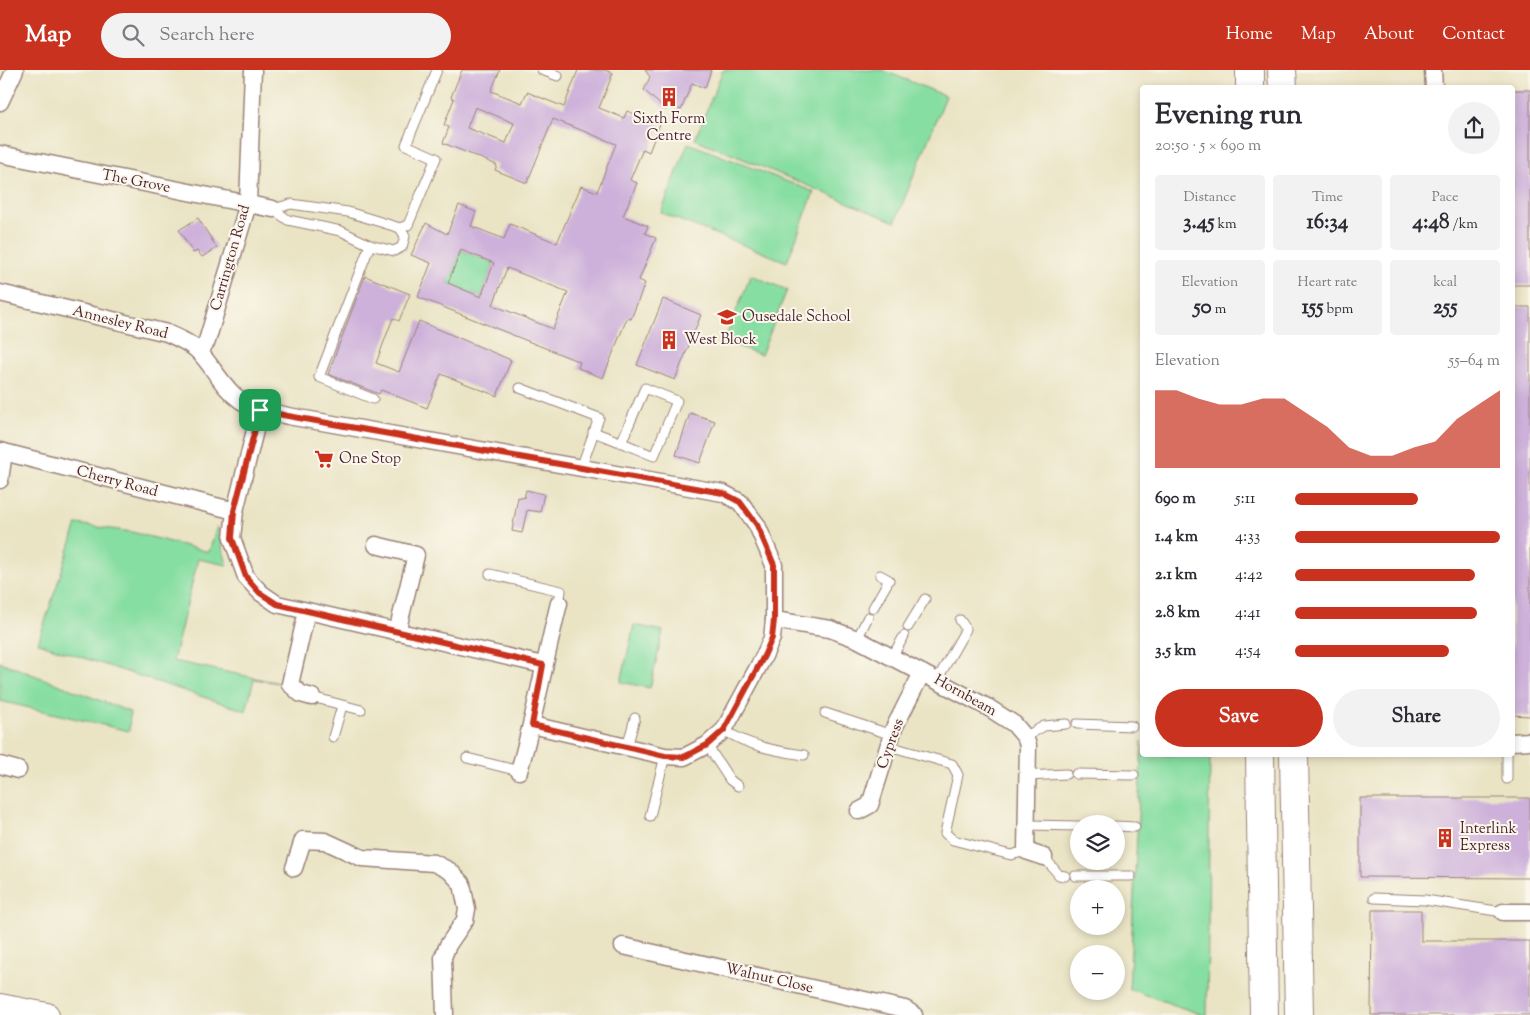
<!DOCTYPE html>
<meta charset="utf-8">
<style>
:root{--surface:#fff;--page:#f2f2f3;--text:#2b2b33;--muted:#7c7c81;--accent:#c8321e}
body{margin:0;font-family:"Sorts Mill Goudy",serif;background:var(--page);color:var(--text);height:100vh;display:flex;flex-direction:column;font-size:19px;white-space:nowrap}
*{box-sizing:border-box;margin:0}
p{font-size:16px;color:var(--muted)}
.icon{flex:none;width:28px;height:28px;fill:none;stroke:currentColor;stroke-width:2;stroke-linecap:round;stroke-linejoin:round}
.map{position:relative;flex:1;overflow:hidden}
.sheet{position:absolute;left:1140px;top:15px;width:375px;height:672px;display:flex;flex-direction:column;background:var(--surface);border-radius:5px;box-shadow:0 2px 8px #0003}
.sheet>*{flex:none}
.buttons{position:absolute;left:1070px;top:745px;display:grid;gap:10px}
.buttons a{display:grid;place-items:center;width:55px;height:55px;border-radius:50%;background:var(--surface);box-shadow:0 2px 8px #0003;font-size:25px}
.pin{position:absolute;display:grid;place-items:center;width:42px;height:42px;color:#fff;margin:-21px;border-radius:10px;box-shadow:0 2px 8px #0006}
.round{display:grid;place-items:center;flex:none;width:52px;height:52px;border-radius:26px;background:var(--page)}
.headline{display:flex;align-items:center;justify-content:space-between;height:85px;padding:0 15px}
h1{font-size:28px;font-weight:700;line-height:38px}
.stats{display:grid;grid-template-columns:repeat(3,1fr);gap:8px;height:85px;padding:5px 15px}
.stats div{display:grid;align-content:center;border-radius:5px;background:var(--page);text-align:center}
.stats b{font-size:21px;font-weight:700}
.stats small{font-size:14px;font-weight:400}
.stats p{font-size:14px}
.chart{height:140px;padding:10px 15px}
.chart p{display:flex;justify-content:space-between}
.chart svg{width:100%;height:90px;margin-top:5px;fill:var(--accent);opacity:.7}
.cta{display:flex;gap:10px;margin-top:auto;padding:10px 15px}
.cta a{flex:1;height:58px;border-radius:30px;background:var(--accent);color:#fff;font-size:20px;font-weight:700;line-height:58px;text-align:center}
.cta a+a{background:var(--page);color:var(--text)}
ul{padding:0 15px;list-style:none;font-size:16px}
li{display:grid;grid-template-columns:80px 60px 1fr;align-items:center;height:38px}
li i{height:12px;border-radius:6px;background:var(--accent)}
header{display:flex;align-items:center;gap:30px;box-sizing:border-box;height:70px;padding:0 25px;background:var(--accent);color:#fff}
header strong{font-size:24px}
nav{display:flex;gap:28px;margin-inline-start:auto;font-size:18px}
.search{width:350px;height:45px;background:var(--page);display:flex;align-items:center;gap:12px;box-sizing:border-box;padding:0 18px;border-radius:28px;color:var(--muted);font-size:19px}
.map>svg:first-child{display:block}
.green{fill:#87dea2;stroke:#687e66}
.building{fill:#cdb1da;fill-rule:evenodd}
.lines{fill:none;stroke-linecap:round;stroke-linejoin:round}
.lane-casing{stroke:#9a8278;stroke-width:11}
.street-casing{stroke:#9a8278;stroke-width:19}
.secondary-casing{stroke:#9a8278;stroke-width:26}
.highway-casing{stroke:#9a8278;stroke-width:30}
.lane{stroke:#fff;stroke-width:9}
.street{stroke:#fff;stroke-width:16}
.secondary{stroke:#fff;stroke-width:24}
.highway{stroke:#fff;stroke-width:28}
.route-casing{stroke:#fff;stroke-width:10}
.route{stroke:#c8321e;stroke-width:6}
.labels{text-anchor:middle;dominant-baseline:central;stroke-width:4;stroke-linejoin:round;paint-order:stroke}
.poi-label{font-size:15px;fill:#4a1f2b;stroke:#fbf7ec;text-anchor:start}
.street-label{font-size:15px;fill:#4a1f2b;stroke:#fbf7ec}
</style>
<header>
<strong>Map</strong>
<div class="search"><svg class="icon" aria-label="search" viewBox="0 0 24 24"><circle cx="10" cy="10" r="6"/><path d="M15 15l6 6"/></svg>Search here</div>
<nav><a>Home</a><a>Map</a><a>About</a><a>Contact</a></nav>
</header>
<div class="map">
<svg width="1530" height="945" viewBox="0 0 1530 945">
<rect width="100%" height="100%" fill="#fbf7ec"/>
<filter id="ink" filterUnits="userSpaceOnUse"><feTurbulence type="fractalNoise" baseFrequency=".02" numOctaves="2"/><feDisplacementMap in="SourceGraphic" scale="10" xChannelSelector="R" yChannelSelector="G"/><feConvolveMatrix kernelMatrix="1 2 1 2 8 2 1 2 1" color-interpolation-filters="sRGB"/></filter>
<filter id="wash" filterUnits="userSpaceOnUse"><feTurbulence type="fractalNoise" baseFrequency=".0096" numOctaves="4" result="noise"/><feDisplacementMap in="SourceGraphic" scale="20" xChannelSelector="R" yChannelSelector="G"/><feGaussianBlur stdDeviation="1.12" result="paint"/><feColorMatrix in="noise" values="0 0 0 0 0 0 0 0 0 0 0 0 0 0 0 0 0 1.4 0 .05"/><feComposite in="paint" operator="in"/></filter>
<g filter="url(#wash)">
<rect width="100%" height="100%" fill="#eae4c5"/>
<g class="green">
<path d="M723 0H882L946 26 895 152 695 69Z"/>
<path d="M688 73 814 122 787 192 661 143Z"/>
<path d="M461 180 494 193 481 227 448 213Z"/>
<path d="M751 205 787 220 761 285 724 271Z"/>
<path d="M77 454 132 462 209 482 217 456 227 495 198 489 173 591 285 614 254 609 246 641 38 573Z"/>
<path d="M634 555 663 561 650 618 621 612Z"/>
<path d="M0 592 130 642 129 661 0 631Z"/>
<path d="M1142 671V685H1210L1207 945H1203L1129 919Z"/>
</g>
<g id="blocks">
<g class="building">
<path d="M462 0H500L491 21 522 33 527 22 564 37 578 0H604L613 3 599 38 624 48 627 41 660 54 649 82 643 79 630 110 637 113 623 146 648 156 645 163 656 168 639 210 645 213 631 249 627 248 603 308 578 298 580 292 418 227 431 193 411 185 426 153 447 164 459 135 476 142 471 156 504 169 510 154 557 173 581 116 597 122 616 74 553 49 527 113 495 100 497 95 443 73 449 57 444 55 454 29 451 27ZM475 37 514 53 506 73 467 58ZM461 180 494 193 481 227 448 213ZM507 198 568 222 553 259 493 235Z"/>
<path d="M645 0H711L705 18 692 13 681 40 668 35 666 40 644 20 650 7Z"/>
<rect x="1512" y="20" width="18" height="195"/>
<path d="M198 148 217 178 202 187 197 181 193 183 179 160Z"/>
<path d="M365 206 410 224 399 251 393 248 376 293 399 302 419 251 511 290 497 326 441 304 427 338 381 320 379 324 328 304Z"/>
<path d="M663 229 701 245 675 310 637 295Z"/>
<path d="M1512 237H1530V646L1512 645Z"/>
<path d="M690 343 715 351 700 393 676 385Z"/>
<path d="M526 420 544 424 540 442 527 440 522 463 512 461 518 427 524 428Z"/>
<path d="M1360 728H1530V808L1360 807Z"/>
<path d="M1372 840H1421V871H1530V945H1371Z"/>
</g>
</g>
</g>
<g filter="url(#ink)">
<use href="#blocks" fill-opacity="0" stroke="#9a8278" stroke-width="1"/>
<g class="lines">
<g class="lane-casing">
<g id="lane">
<path d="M542 0 558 6"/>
<path d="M291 134 348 142 400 158 405 166 402 177 394 181 370 175 341 161 288 150 273 139Z"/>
<path d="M400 158 408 155 436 88 406 75 437 0"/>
<path d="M370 175 319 307 373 329"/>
<path d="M520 318 599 348 581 398"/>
<path d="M593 362C614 369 634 378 654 386L677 331 645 318 621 373"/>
<path d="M490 504 561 521 559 533"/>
<path d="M873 538 889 510 880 505"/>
<path d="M908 557 925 529"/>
<path d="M857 569 868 547"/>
<path d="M892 587 904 566"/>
<path d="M937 610 966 559 960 550"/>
<path d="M312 627 361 640"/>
<path d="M825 643 892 665"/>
<path d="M1077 654 1132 656"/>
<path d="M724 660C748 676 776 681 804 685"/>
<path d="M333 667 342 636"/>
<path d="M1025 667 1044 656 1066 654"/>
<path d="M707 675 730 710 738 716"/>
<path d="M889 676 952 694 958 705 945 763 953 770 1011 785 1026 781"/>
<path d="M627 677 635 648"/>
<path d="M467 688 519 701"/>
<path d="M1076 704 1134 705"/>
<path d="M1027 706 1066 704"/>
<path d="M1507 709V685"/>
<path d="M650 746 665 686"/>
<path d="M1027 755 1079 756"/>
<path d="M1116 756 1135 757"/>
<path d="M1044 787 1059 805 1065 806"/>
<path d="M1075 806H1131"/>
<path d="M1374 828 1425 830 1503 842"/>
</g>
</g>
<g class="street-casing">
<g id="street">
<path d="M1433 0 1434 18"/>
<path d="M0 32 15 0"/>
<path d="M0 84 273 139"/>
<path d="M0 223 167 263C178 268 191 273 200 283 214 298 223 318 240 330 255 340 272 342 288 346L723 423 740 432 757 455 774 495V550L772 568 764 586 724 660 707 675 684 687 665 686 532 655"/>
<path d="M199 282 207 271 248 134 253 0"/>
<path d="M260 340 235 441 232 468 246 507 261 523 277 534 543 595"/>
<path d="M0 381 235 441"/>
<path d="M0 410 4 382"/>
<path d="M376 475 416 485 397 562"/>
<path d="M307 541 290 614 301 624 312 627"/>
<path d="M774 550 830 559 857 569 989 638 1014 654 1025 667 1028 675 1026 781 1044 787"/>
<path d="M1512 672 1530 671"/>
<path d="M0 695 18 700"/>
<path d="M519 701C535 646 545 589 559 533"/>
<path d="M859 741 870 735 894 658 922 603"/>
<path d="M294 798 303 770 325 771 362 788 434 793 450 801 462 814 467 839 465 850 448 875 443 887 445 945"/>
<path d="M1503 842H1530"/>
<path d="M623 876 905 939 914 945"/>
</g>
</g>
<g class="secondary-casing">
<path id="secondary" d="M0 936 47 945"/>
</g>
<g class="highway-casing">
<g id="highway">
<path d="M1250 0V18"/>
<path d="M1282 0 1283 18"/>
<path d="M1260 685 1264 945"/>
<path d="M1294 685 1299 945"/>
</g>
</g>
<use href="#lane" class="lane"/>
<use href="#street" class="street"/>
<use href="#secondary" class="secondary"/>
<use href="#highway" class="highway"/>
</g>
</g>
<g class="lines" filter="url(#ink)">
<g class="route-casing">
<path id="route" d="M260 340 288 346 723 423 740 432 757 455 774 495V550L772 568 764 586 724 660 707 675 684 687 665 686 532 655 543 595 277 534 260 523 246 507 232 468 234 441Z"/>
</g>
<use href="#route" class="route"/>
</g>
<defs>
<g id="building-bare" transform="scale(1.5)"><path d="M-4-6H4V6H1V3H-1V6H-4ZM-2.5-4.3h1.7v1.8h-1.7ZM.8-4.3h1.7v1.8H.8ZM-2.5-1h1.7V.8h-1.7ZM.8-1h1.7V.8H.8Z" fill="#c8321e" stroke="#fbf7ec" stroke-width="2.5" paint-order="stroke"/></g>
<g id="school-bare" transform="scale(1.5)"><path d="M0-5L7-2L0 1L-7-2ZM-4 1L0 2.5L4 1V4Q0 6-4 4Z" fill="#c8321e" stroke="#fbf7ec" stroke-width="2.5" paint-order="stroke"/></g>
<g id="supermarket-bare" transform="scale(1.5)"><path d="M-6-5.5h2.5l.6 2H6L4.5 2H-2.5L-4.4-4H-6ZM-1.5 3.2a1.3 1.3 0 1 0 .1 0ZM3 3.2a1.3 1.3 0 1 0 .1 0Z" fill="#c8321e" stroke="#fbf7ec" stroke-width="2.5" paint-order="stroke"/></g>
</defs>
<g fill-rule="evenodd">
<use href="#building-bare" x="669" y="27"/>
<use href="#school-bare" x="727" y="247"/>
<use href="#building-bare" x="669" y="270"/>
<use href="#supermarket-bare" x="324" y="389"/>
<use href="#building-bare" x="1445" y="768"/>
</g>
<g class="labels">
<g class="poi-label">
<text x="669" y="49" text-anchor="middle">Sixth Form<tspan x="669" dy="17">Centre</tspan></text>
<text x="742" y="247">Ousedale School</text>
<text x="684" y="270">West Block</text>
<text x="339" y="389">One Stop</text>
<text x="1460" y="759">Interlink<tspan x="1460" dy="17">Express</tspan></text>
</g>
<g class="street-label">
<text transform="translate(136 112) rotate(11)">The Grove</text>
<text transform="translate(231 188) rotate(-74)">Carrington Road</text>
<text transform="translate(120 253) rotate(14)">Annesley Road</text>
<text transform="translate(117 412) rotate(15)">Cherry Road</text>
<text transform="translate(965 626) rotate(29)">Hornbeam</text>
<text transform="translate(891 674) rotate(-70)">Cypress</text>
<text transform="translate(769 909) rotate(13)">Walnut Close</text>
</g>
</g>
</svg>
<div class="buttons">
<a><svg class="icon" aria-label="layers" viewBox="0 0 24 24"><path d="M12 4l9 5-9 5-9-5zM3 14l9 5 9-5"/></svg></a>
<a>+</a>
<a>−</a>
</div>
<div class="pin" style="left:260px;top:340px;background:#1e9e55"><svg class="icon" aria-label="arrive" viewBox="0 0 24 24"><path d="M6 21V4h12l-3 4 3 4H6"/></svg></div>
<section class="sheet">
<div class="headline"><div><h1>Evening run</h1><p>20:50 · 5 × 690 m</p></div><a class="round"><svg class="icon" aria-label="share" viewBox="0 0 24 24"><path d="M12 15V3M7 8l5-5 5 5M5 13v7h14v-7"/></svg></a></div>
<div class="stats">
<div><p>Distance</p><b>3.45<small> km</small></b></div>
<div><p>Time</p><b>16:34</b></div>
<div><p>Pace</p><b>4:48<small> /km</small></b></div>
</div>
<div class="stats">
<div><p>Elevation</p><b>50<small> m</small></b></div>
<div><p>Heart rate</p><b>155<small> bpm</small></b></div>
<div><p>kcal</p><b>255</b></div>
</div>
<div class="chart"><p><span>Elevation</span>55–64 m</p>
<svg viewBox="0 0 160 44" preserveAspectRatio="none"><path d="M0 44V6L10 6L20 10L30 13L40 13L50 10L60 10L70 17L80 24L90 34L100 38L110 38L120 34L130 31L140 20L150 13L160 6V44z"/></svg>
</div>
<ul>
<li><b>690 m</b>5:11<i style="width:60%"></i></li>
<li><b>1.4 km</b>4:33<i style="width:100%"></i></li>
<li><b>2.1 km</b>4:42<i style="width:88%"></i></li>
<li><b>2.8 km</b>4:41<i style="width:89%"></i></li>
<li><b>3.5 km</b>4:54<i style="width:75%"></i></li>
</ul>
<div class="cta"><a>Save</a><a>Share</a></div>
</section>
</div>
